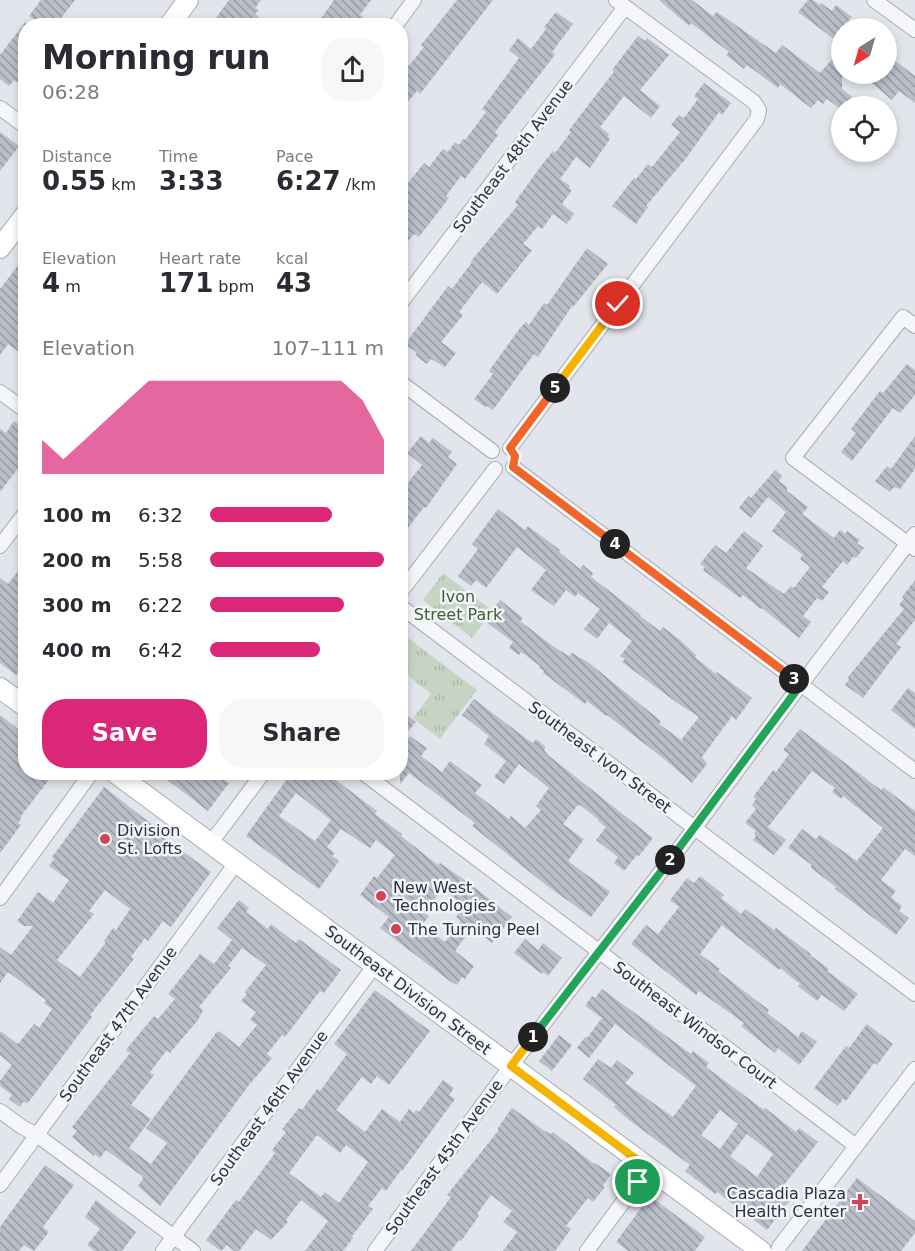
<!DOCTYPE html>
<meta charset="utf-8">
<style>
:root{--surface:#fff;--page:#f7f7f7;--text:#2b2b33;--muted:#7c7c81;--accent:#db2777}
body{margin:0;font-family:"DejaVu Sans",sans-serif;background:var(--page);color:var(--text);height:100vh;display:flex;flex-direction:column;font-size:22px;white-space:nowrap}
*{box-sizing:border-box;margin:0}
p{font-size:20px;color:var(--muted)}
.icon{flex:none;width:33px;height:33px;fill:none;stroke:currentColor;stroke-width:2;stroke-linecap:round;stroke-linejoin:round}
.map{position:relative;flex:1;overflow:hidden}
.panel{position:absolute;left:18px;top:18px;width:390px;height:762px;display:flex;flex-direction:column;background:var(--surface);border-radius:24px;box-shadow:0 3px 9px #0003}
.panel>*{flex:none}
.needle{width:39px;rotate:217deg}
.tools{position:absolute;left:831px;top:18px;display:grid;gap:12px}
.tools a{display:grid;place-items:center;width:66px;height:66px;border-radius:50%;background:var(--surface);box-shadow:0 3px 9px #0003;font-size:30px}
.pin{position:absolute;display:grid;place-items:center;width:51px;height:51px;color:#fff;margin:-26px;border:3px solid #fff;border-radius:50%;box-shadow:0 2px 6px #0007}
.km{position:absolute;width:30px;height:30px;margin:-15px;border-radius:50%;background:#222;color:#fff;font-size:16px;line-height:30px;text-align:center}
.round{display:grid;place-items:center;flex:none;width:63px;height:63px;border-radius:24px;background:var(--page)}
.summary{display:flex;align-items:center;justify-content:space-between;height:102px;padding:0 24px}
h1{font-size:33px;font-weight:800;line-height:45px}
.figures{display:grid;grid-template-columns:repeat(3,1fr);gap:9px;height:102px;padding:6px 24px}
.figures div{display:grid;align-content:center}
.figures b{font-size:26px;font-weight:800}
.figures small{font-size:16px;font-weight:400}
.figures p{font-size:16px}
.chart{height:168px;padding:12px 24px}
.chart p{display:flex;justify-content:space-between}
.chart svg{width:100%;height:108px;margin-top:6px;fill:var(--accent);opacity:.7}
.primary-button{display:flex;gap:12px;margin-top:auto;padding:12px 24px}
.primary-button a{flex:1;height:69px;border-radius:24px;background:var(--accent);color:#fff;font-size:24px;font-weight:800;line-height:69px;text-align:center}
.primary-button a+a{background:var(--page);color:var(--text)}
ul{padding:0 24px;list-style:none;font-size:20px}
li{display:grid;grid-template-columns:96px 72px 1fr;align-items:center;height:45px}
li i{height:15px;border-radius:8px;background:var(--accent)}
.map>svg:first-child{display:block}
.park{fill:url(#park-tufts)}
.building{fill:url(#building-back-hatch);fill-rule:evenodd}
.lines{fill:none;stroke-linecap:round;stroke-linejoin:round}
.minor-casing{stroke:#a7acb5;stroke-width:16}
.secondary-casing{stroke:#a7acb5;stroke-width:22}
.minor{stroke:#f5f6f9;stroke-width:14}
.secondary{stroke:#fff;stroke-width:20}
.split-1-casing{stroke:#fff;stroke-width:12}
.split-2-casing{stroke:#fff;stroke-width:12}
.split-3-casing{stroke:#fff;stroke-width:12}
.split-4-casing{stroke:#fff;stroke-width:12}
.split-5-casing{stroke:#fff;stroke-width:12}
.split-6-casing{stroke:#fff;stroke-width:12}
.split-1{stroke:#f5b400;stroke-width:8}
.split-2{stroke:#22a559;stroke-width:8}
.split-3{stroke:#22a559;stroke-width:8}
.split-4{stroke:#f0652b;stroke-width:8}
.split-5{stroke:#f0652b;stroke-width:8}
.split-6{stroke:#f5b400;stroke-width:8}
.poi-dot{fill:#d24453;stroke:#f2f4f8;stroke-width:2}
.labels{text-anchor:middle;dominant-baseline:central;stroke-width:5;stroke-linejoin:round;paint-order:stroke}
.street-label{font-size:16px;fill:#293243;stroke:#f2f4f8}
.park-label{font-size:16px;fill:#3c5f36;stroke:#f2f4f8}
.poi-label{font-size:16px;fill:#293243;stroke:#f2f4f8;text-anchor:start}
</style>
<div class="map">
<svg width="915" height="1251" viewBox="0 0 915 1251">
<defs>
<pattern id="park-tufts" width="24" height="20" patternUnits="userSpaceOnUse" patternTransform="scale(1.5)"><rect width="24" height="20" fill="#c6d5c3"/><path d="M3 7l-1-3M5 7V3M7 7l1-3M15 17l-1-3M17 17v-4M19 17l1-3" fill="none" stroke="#aab7a9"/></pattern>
<pattern id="building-back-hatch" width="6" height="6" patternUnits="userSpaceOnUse" patternTransform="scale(1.5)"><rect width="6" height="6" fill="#b9bec8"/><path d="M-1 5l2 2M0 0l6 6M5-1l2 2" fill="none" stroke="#969ba4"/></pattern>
</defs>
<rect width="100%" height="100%" fill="#e2e5eb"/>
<g class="park">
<path d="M443 573 493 611 472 638 423 600Z"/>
<path d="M400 632 477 690 440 739 413 718 431 694 401 670Z"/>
</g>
<g class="building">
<path d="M41 0H75L55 26H42L29 16Z"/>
<path d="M229 0H261L255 8 259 10 255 14 270 26H210Z"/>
<path d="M334 0H371L360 15 363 17 357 26H327L320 20Z"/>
<path d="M457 0H493L420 94 417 91 400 111V74L407 64 409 66 424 47 421 45Z"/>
<path d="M659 0H692L713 16 717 12 776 53 782 45 820 73 842 48V89L852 97 845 106H842V110L827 99 823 104 818 100 811 108 780 84 778 88 747 65 744 69 726 55 729 52 691 23 689 26Z"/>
<path d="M808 0H813L820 5 821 3 832 11 836 5 852 17 842 28V45L798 12Z"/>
<path d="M556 12 573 24 552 52 555 54 551 60 495 132 498 135 465 179 461 176 446 196 449 198 419 237 414 234 400 251V193L424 163 429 167 443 149 448 152 455 142 459 145 463 139 465 140 486 112 482 109 519 58 509 50 518 38 531 49 546 29 544 27Z"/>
<path d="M26 21V89L14 80 9 86 0 79V55Z"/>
<path d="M638 36 645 41 647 38 669 55 640 90 660 106 651 118 624 96 600 127 609 134 608 137 610 139 590 168 576 157 560 179 570 186 569 188 572 190 562 204 574 214 567 224 553 214 542 229 538 226 523 244 532 250 497 294 482 282 459 312 463 315 441 342 456 353 445 367 431 359 427 364 415 355 417 353 405 344 448 286 452 289 472 262 471 261 518 205 515 202 541 166 553 151 555 153 571 132 569 130 609 78 614 72 612 70Z"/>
<path d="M886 54 915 76V103L899 91 892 100 861 74H886Z"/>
<path d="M704 83 731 103 722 115 719 112 687 157 646 206 648 207 636 224 612 206 634 178 636 179 648 164 652 167 680 132 671 125 679 115 684 118 698 99 694 96Z"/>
<path d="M0 132 19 146 0 171Z"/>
<path d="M587 248 608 264 573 307 572 306 538 357 534 354 493 410 487 406 485 407 474 399 493 374 489 371 520 328 526 322 529 325 544 303 547 305Z"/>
<path d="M26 255V357L8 344 0 355V289Z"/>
<path d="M907 364 915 370V395L900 413 893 408 852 461 841 452 856 433 851 429 880 391 883 393Z"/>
<path d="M14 421 26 430V458L0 492V429L6 433Z"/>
<path d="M421 436 429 443 433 438 452 452 448 457 457 464 426 508 424 507 400 538V493L422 465 407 453Z"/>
<path d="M915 436V469L900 489 894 487 890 492 875 481 887 466 891 469Z"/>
<path d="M775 470 782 476 779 481 787 487V491L808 507 802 514 834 538 840 530 845 534 847 531 860 540 857 543 864 548 856 558 854 556 847 565 843 561 822 587 829 592 822 601 817 598 803 616 811 622 799 638 762 608 761 609 743 595 740 598 703 570 705 567 700 564 715 545 726 553 744 531 763 546 746 568 784 594 791 586 794 588 810 567 800 559 803 555 772 531 786 512 768 497 751 518 739 508 748 496 751 498Z"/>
<path d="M498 509 525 530 528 526 560 550 559 552 580 569 583 565 593 573 591 577 641 615 640 616 660 631 663 627 680 640 696 655 695 657 716 674 717 672 752 698 736 720 732 716 702 757 707 764 692 783 663 758 607 715 606 716 587 701 585 704 543 673 544 671 539 667 540 666 521 652 519 655 509 648 513 642 485 621 500 600 523 618 520 621 554 647 569 656 572 653 589 663 661 721 659 724 681 740 699 717 676 702 622 662 625 659 620 656 632 641 609 623 597 639 584 629 600 609 578 593 575 597 566 590 554 606 531 590 546 570 517 547 486 588 476 580 471 586 458 576 478 549 472 544Z"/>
<path d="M26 561V662L16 675 0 663V578L8 584Z"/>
<path d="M915 580V620L896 644 901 647 863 698 845 685 849 679 848 677 904 609 899 605 904 599 902 597Z"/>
<path d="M908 688 915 693V729L891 710Z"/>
<path d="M474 699 527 739 533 743 536 739 546 747 544 750 548 755 653 838 639 856 637 855 624 871 614 863 618 857 596 840 606 827 598 821 599 820 580 805 577 806 563 824 584 839 568 861 610 892 591 917 546 885 472 826 475 823 409 773 400 784V748L410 736 427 748 421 756 442 772 450 761 482 785 475 793 509 819 511 816 525 828 541 810 536 806 549 788 519 764 504 784 494 777 506 761 484 744 489 736 462 715Z"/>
<path d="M400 710 416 722 407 732 400 727Z"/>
<path d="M0 715 26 735V772H55L21 816 22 817 18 823 21 825 0 853Z"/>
<path d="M800 729 881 790 883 787 915 811V856L905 849 881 880 896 891 891 897 902 906 899 911 909 918 896 935 835 889 836 887 810 867 812 865 788 848 802 829 816 839 820 835 857 861 883 828 843 796 841 799 832 792 835 788 812 771 768 827 786 840 774 855 753 840 756 836 754 834 756 831 745 823 756 809 752 805 756 799 753 797 773 770 776 772 789 754 783 750Z"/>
<path d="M157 772H201L205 775 207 772H225L221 777 229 783 208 811Z"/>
<path d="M292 772H325L377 811 375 814 402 834 401 836 438 865 440 863 469 883 512 917 492 943 473 928 468 933 455 951 474 966 465 979 462 977 457 985 451 982 380 928 389 917 360 895 374 876 377 878 395 855 376 840 370 848 341 829 327 847 335 853 332 856 339 861 319 889 246 836ZM296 793 331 820 315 841 279 816ZM442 889 465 906 456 917 461 921 445 942 422 925 429 916 424 913Z"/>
<path d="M104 787 154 826 152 829 211 872 171 927 163 921 148 941 145 938 131 957 134 959 90 1015 92 1017 74 1041 28 1103 23 1102 20 1107 9 1099 12 1095 0 1086V1081L12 1065 0 1055V1031L18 1044 34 1024 39 1028 52 1009 44 1003 46 1000 8 972 0 983V947L11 955 33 926H24L17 921 38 892 53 903 69 880 49 866 54 859 52 857ZM105 890 130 909 116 930 113 928 104 941 106 942 80 977 57 960 94 914 89 911Z"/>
<path d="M700 876 724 895 721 898 741 914 745 909 774 930 776 928 811 954 810 955 829 969 827 971 858 994 844 1011 822 995 817 1001 798 986 800 984 780 968 779 970 722 925 700 954 720 969 718 971 769 1010 767 1013 798 1037 802 1031 817 1042 799 1065 778 1048 775 1053 741 1026 744 1023 699 991 696 995 631 944 646 925 658 934 679 907 670 900 677 891 687 878 694 883Z"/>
<path d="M239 900 249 908 246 912 268 929 271 924 296 943 299 939 341 970 324 993 320 991 285 1037 282 1035 267 1054 272 1058 249 1085 160 1206 138 1186 143 1179 142 1176 106 1150 100 1158 95 1154 94 1156 72 1137 77 1131 72 1127 130 1053 126 1050 135 1039 154 1016 158 1019 175 999 168 994 200 954 214 964 232 940 217 928ZM242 948 266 965 245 992 247 994 241 1001 256 1012 250 1020 257 1025 239 1047 219 1031 216 1033 146 1128 167 1143 151 1164 129 1148 151 1119 131 1105 154 1075 150 1072 167 1050 170 1053 198 1020 203 1010 199 1007 231 968 228 966Z"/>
<path d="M525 939 538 950 543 943 562 958 548 976 543 972 542 974 514 953Z"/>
<path d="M602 989 691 1054 693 1051 709 1063 706 1067 764 1110 765 1108 796 1132 799 1128 818 1142 783 1186 794 1195 767 1230 717 1192 715 1194 685 1171 690 1165 629 1120 614 1107 616 1105 583 1079 598 1059 611 1068 617 1060 634 1073 625 1083 673 1117 696 1086 615 1024 589 1058 577 1048 585 1037 587 1038 602 1018 585 1006 592 996 595 998ZM720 1110 738 1124 720 1149 701 1135ZM747 1134 773 1154 757 1177 730 1156Z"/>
<path d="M375 990 430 1031 389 1085 377 1076 371 1084 362 1077 336 1110 365 1132 382 1109 400 1122 409 1109 414 1113 416 1110 419 1112 443 1080 454 1088 449 1095 455 1099 402 1171 401 1170 386 1191 382 1188 368 1206 373 1209 352 1236 353 1238 343 1251H305L328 1221 301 1200 286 1220 288 1222 271 1240 256 1229 239 1251H234L227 1245 221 1251 206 1240 236 1200 239 1202 275 1153 272 1150 286 1132 282 1129 299 1108 302 1110 317 1089 320 1091 347 1054 334 1044ZM317 1135 340 1153 346 1145 368 1162 339 1203 325 1192 321 1197 289 1173Z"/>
<path d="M867 1024 893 1044 877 1065 874 1063 846 1101 843 1099 838 1106 814 1088 846 1046 849 1048Z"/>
<path d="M559 1035 572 1045 552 1071 539 1061Z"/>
<path d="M512 1108 543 1130 551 1134 553 1132 594 1164 595 1163 611 1174 603 1186 605 1187 593 1202 588 1198 566 1226 571 1229 555 1251H503L517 1232 503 1222 512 1211 491 1195 477 1214 479 1216 461 1241 459 1240 451 1251H411L451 1197 447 1195 498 1131V1128Z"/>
<path d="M45 1165 74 1185 43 1227 49 1232 34 1251 24 1245 19 1251H0V1227Z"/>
<path d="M857 1178 915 1221V1233L901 1251H802Z"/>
<path d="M650 1196 705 1237 695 1251H628L616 1242Z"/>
<path d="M96 1200 136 1232 122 1251H95L87 1245 100 1229 85 1217Z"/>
</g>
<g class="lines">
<g class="minor-casing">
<g id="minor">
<path d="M874 0 915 30"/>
<path d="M395 26 414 0"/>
<path d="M0 108 26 127"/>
<path d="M400 304 625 7"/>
<path d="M915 326 903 317 793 458 915 549"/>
<path d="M400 382 492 451"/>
<path d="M0 392 26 411"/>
<path d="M510 448 757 119 759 110 754 102 616 0"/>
<path d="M513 467 794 679"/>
<path d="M0 546 26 512"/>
<path d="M400 593 495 469"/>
<path d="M400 606 915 994"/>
<path d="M806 678 915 534"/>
<path d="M807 689 915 771"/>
<path d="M362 772 856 1146"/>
<path d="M210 844 264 772"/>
<path d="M0 898 92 772"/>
<path d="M0 1111 22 1127 37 1135 193 1251"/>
<path d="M0 1185 236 863"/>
<path d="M163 1251 375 965"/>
<path d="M375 1251 511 1066 694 829 796 691"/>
<path d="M587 1251 648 1168"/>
<path d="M778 1251 779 1247 915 1069"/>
</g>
</g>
<g class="secondary-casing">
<g id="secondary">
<path d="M169 26 188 0"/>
<path d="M0 248 26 214"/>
<path d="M0 688 26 707"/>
<path d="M114 772 761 1251"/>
</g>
</g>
<use href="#minor" class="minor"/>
<use href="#secondary" class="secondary"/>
</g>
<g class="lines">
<g class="split-1-casing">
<path id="split-1" d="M533 1037 511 1066 648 1168 638 1182"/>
</g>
<g class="split-2-casing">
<path id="split-2" d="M533 1037 670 860"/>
</g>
<g class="split-3-casing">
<path id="split-3" d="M670 860 796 691 793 686 794 679"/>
</g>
<g class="split-4-casing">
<path id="split-4" d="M615 544 794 679"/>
</g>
<g class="split-5-casing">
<path id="split-5" d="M555 388 510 448 515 456 513 467 615 544"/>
</g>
<g class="split-6-casing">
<path id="split-6" d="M555 388 618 304"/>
</g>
<use href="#split-1" class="split-1"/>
<use href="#split-2" class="split-2"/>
<use href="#split-3" class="split-3"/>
<use href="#split-4" class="split-4"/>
<use href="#split-5" class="split-5"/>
<use href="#split-6" class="split-6"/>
</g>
<g class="poi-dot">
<circle cx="105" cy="839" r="6"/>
<circle cx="381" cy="896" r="6"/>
<circle cx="396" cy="929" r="6"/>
<path d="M857 1193h6v6h6v6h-6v6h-6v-6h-6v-6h6z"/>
</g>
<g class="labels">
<g class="street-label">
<text transform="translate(513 156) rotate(-53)">Southeast 48th Avenue</text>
<text transform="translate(600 757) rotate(37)">Southeast Ivon Street</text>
<text transform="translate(408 990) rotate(37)">Southeast Division Street</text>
<text transform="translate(118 1024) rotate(-54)">Southeast 47th Avenue</text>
<text transform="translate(695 1025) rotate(37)">Southeast Windsor Court</text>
<text transform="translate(269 1108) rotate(-54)">Southeast 46th Avenue</text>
<text transform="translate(444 1157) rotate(-54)">Southeast 45th Avenue</text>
</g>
<g class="park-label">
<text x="458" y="596">Ivon<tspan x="458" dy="18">Street Park</tspan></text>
</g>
<g class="poi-label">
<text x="117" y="830">Division<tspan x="117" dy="18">St. Lofts</tspan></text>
<text x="393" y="887">New West<tspan x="393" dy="18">Technologies</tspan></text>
<text x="408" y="929">The Turning Peel</text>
<text x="846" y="1193" text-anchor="end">Cascadia Plaza<tspan x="846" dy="18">Health Center</tspan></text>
</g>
</g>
</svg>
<div class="tools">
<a><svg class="needle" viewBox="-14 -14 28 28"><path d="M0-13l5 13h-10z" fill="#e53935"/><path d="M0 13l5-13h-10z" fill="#7c7c81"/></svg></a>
<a><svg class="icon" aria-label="locate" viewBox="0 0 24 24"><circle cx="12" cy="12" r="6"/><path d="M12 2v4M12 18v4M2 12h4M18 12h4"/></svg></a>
</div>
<div class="pin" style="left:638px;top:1182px;background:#1e9e55"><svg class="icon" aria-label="arrive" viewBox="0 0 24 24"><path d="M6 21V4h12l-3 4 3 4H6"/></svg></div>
<div class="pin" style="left:618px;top:304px;background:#d93025"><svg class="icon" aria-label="check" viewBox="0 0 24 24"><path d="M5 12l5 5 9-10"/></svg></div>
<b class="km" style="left:533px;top:1037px">1</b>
<b class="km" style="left:670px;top:860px">2</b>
<b class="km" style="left:794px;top:679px">3</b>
<b class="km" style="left:615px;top:544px">4</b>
<b class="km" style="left:555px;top:388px">5</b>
<section class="panel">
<div class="summary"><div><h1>Morning run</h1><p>06:28</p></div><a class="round"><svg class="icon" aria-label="share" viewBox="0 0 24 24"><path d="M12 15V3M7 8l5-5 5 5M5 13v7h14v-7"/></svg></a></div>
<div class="figures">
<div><p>Distance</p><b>0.55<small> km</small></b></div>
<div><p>Time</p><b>3:33</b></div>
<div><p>Pace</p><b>6:27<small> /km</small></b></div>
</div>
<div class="figures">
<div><p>Elevation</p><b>4<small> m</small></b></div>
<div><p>Heart rate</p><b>171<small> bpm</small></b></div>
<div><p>kcal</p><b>43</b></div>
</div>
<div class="chart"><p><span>Elevation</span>107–111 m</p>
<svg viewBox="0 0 160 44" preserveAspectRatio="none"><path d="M0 44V30L10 38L20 30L30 22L40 14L50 6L60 6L70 6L80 6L90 6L100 6L110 6L120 6L130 6L140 6L150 14L160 30V44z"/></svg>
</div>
<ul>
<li><b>100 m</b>6:32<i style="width:70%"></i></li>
<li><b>200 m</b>5:58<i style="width:100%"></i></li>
<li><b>300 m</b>6:22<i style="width:77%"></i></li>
<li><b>400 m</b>6:42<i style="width:63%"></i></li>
</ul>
<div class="primary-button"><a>Save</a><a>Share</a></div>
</section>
</div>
